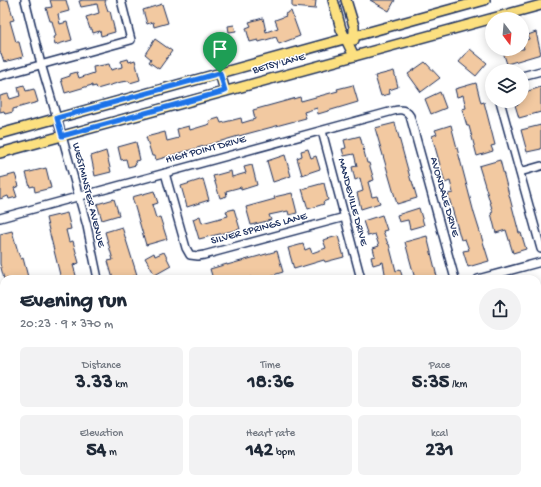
<!DOCTYPE html>
<meta charset="utf-8">
<style>
:root{--surface:#fff;--page:#f2f2f3;--text:#1f2937;--muted:#747a83}
body{margin:0;font-family:"Gochi Hand",sans-serif;background:var(--page);color:var(--text);height:100vh;display:flex;flex-direction:column;font-size:15px;white-space:nowrap}
*{box-sizing:border-box;margin:0}
p{font-size:13px;color:var(--muted)}
.icon{flex:none;width:22px;height:22px;fill:none;stroke:currentColor;stroke-width:2;stroke-linecap:round;stroke-linejoin:round}
.map{position:relative;flex:1;overflow:hidden}
.sheet{position:absolute;left:0px;top:275px;width:541px;height:212px;display:flex;flex-direction:column;background:var(--surface);border-radius:12px 12px 0 0;box-shadow:0 2px 10px #0003}
.sheet>*{flex:none}
.needle{width:26px;rotate:164deg}
.tools{position:absolute;left:485px;top:12px;display:grid;gap:8px}
.tools a{display:grid;place-items:center;width:44px;height:44px;border-radius:50%;background:var(--surface);box-shadow:0 2px 10px #0003;font-size:20px}
.pin{position:absolute;display:grid;place-items:center;width:34px;height:34px;color:#fff;margin:-41px -17px;border-radius:50% 50% 50% 0;rotate:-45deg;box-shadow:0 0 4px #0007}
.pin .icon{rotate:45deg}
.round{display:grid;place-items:center;flex:none;width:42px;height:42px;border-radius:21px;background:var(--page)}
.head{display:flex;align-items:center;justify-content:space-between;height:68px;padding:0 20px}
h1{font-size:22px;font-weight:700;line-height:30px}
.metrics{display:grid;grid-template-columns:repeat(3,1fr);gap:6px;height:68px;padding:4px 20px}
.metrics div{display:grid;align-content:center;border-radius:6px;background:var(--page);text-align:center}
.metrics b{font-size:20px;font-weight:700}
.metrics small{font-size:11px;font-weight:400}
.metrics p{font-size:11px}
.map>svg:first-child{display:block}
.building{fill:#f2c9a1;stroke:#1b2f5e}
.lines{fill:none;stroke-linecap:round;stroke-linejoin:round}
.minor-casing{stroke:#1b2f5e;stroke-width:10}
.major-casing{stroke:#1b2f5e;stroke-width:12}
.minor{stroke:#fff;stroke-width:7}
.major{stroke:#fce080;stroke-width:9}
.route-casing{stroke:#fff;stroke-width:8}
.route{stroke:#1a73e8;stroke-width:5}
.labels{text-anchor:middle;dominant-baseline:central;stroke-width:3;stroke-linejoin:round;paint-order:stroke}
.street-label{font-size:11px;fill:#1b2f5e;stroke:#fff}
</style>
<div class="map">
<svg width="541" height="487" viewBox="0 0 541 487">
<rect width="100%" height="100%" fill="#fff"/>
<filter id="ink" filterUnits="userSpaceOnUse"><feTurbulence type="fractalNoise" baseFrequency=".025" numOctaves="2"/><feDisplacementMap in="SourceGraphic" scale="8" xChannelSelector="R" yChannelSelector="G"/><feConvolveMatrix kernelMatrix="1 2 1 2 8 2 1 2 1" color-interpolation-filters="sRGB"/></filter>
<g filter="url(#ink)">
<g class="building">
<path d="M0 0H8L14 20 10 21 16 42H19L23 57 4 62 1 53H0Z"/>
<path d="M50 0H66L69 11 58 14 60 24 67 22 72 40 55 45 53 37 56 36 52 21H50L46 8 52 7Z"/>
<path d="M83 0H106L105 2 108 11H110L115 32 101 36 100 31 93 33 92 29H90L86 17 99 13 97 4 81 7 79 1Z"/>
<path d="M292 0H316L315 9 292 7Z"/>
<path d="M370 0H395L389 11Z"/>
<path d="M162 4 168 23 154 27 153 22 147 24 143 10Z"/>
<path d="M291 11 300 36 279 44 276 37 259 42 258 40 250 42 246 28 251 26 249 22 263 18 266 32 278 28 275 20 286 16 285 14Z"/>
<path d="M234 25 236 31 229 32 228 26Z"/>
<path d="M536 32 541 54 507 64 502 49H524L522 41 529 39 528 35Z"/>
<path d="M155 39 172 51 159 69 149 62 151 59 145 54Z"/>
<path d="M470 49 487 63 476 76 459 62Z"/>
<path d="M128 59 129 62 135 60 140 80 130 83 129 81 121 82 97 89 96 86 92 87V85L65 93 61 79 70 76V74L77 72 79 78 94 73 93 67 109 64 111 70 122 67 121 61Z"/>
<path d="M425 62 440 78 421 92 408 74Z"/>
<path d="M394 71 398 87 389 90 390 94 381 96 375 76Z"/>
<path d="M476 83 481 103 484 102 495 145 491 146 493 151 477 156 469 126H467L462 109 466 108 463 95 457 97 455 89Z"/>
<path d="M24 85 26 91 34 89 38 102 13 109V112L5 114 4 111 0 112V96L8 94 10 99 20 96 18 87Z"/>
<path d="M353 85 358 102 318 114 317 108 304 112 306 118 235 137 156 160 155 156H152L146 137 165 132 167 141 179 138 177 129 189 126 190 130 210 124 209 121 219 118 221 123 241 118 242 123 255 119 253 110 300 97 301 101 338 91 337 89Z"/>
<path d="M541 87V112L519 118 515 105 519 104 518 101H522V93Z"/>
<path d="M440 92 446 108 431 114 425 99Z"/>
<path d="M395 123 411 181H412L417 198 397 204 375 128Z"/>
<path d="M451 125 474 213 489 261 468 267 463 251 469 250 465 239 461 240 448 194 453 193 450 181 445 183 432 136 437 134 435 130Z"/>
<path d="M541 125V149L527 152 521 130Z"/>
<path d="M360 136 367 163H369L374 180 368 182 372 197 377 196 380 203 361 209 357 193 363 191 360 178 355 180 352 167 357 166 354 154 344 156 342 149 346 148 344 140Z"/>
<path d="M136 142 140 160 135 161 136 165 128 167 126 159 121 160 118 147Z"/>
<path d="M308 149 311 158 316 156 320 169 302 175 297 158 302 156 301 151Z"/>
<path d="M106 151 111 172 95 176 91 156Z"/>
<path d="M285 155 291 176 273 182 267 161Z"/>
<path d="M500 160 519 233H521L526 249 513 253 506 230 496 233 491 213 493 212 479 166Z"/>
<path d="M252 165 257 185 241 190V187L226 191 227 196 220 198 213 176 231 171 232 177 246 173 244 167Z"/>
<path d="M46 168 51 188 35 192 34 186 30 187 26 173Z"/>
<path d="M15 174 19 186 14 188 17 197 9 199 8 196 0 199V178Z"/>
<path d="M203 179 209 200 187 207 181 186Z"/>
<path d="M324 183 328 200 323 202 324 204 308 209 302 189Z"/>
<path d="M154 191 158 203 152 205 156 218 160 217 167 239 146 245 132 197Z"/>
<path d="M292 193 297 213 289 215 288 211 269 215 271 220 251 225 246 207 275 199 274 197Z"/>
<path d="M114 199 119 215 102 220 97 204Z"/>
<path d="M419 208 424 225 410 229 408 220 399 222 397 215Z"/>
<path d="M234 209 240 229 199 239 193 219 200 216 202 223 228 216 226 211Z"/>
<path d="M67 213 71 229 66 230 69 242 73 241 79 263 73 265 77 279H61L46 218Z"/>
<path d="M382 215 387 230 383 231 388 244H389L396 271 400 269 403 279H386L383 262 373 265 371 257 375 256 373 248 379 246 375 234 368 236 363 221Z"/>
<path d="M122 227 137 275 124 279H113L108 261 113 260 105 232Z"/>
<path d="M12 231 19 255 21 259 23 258 28 277 21 279H4L0 264V234Z"/>
<path d="M338 236 344 257 325 262 324 260 294 269 288 248 303 244 305 250 310 248 312 253 326 248 323 240Z"/>
<path d="M427 236 437 277 429 279H415L405 242Z"/>
<path d="M277 251 283 272 260 279H252L251 277 245 279H213L210 269 227 264V265Z"/>
<path d="M164 252 171 266 155 275 145 258 154 253 155 256Z"/>
</g>
<g class="lines">
<g class="minor-casing">
<g id="minor">
<path d="M25 0 41 64 57 118 87 226 98 279"/>
<path d="M0 76 131 40 121 0"/>
<path d="M522 76 541 71"/>
<path d="M500 101 541 249"/>
<path d="M322 131 361 279"/>
<path d="M520 172 541 166"/>
<path d="M165 173 186 248 190 255 198 256 204 255 345 217"/>
<path d="M0 218 393 111C400 109 406 109 410 116L455 279"/>
<path d="M478 279 541 262"/>
<path d="M0 318 4 327"/>
<path d="M0 453 4 455"/>
<path d="M44 483 50 487"/>
<path d="M201 483 207 487"/>
<path d="M516 483 517 487"/>
<path d="M223 487 226 483"/>
<path d="M380 487 390 483"/>
</g>
</g>
<g class="major-casing">
<g id="major">
<path d="M333 0 341 29 354 56"/>
<path d="M346 0 354 26V40"/>
<path d="M220 73 225 91"/>
<path d="M0 134 485 0"/>
<path d="M0 153 541 5"/>
</g>
</g>
<use href="#minor" class="minor"/>
<use href="#major" class="major"/>
</g>
</g>
<g class="lines" filter="url(#ink)">
<g class="route-casing">
<path id="route" d="M220 73 225 91 62 136 57 118Z"/>
</g>
<use href="#route" class="route"/>
</g>
<g class="labels">
<g class="street-label">
<text transform="translate(279 64) rotate(-15)">BETSY LANE</text>
<text transform="translate(206 150) rotate(-15)">HIGH POINT DRIVE</text>
<text transform="translate(88 195) rotate(76)">WESTMINSTER AVENUE</text>
<text transform="translate(444 197) rotate(74)">AVONDALE DRIVE</text>
<text transform="translate(352 202) rotate(75)">MANDEVILLE DRIVE</text>
<text transform="translate(259 229) rotate(-15)">SILVER SPRINGS LANE</text>
</g>
</g>
</svg>
<div class="tools">
<a><svg class="needle" viewBox="-14 -14 28 28"><path d="M0-13l5 13h-10z" fill="#e53935"/><path d="M0 13l5-13h-10z" fill="#747a83"/></svg></a>
<a><svg class="icon" aria-label="layers" viewBox="0 0 24 24"><path d="M12 4l9 5-9 5-9-5zM3 14l9 5 9-5"/></svg></a>
</div>
<div class="pin" style="left:220px;top:73px;background:#1e9e55"><svg class="icon" aria-label="arrive" viewBox="0 0 24 24"><path d="M6 21V4h12l-3 4 3 4H6"/></svg></div>
<section class="sheet">
<div class="head"><div><h1>Evening run</h1><p>20:23 · 9 × 370 m</p></div><a class="round"><svg class="icon" aria-label="share" viewBox="0 0 24 24"><path d="M12 15V3M7 8l5-5 5 5M5 13v7h14v-7"/></svg></a></div>
<div class="metrics">
<div><p>Distance</p><b>3.33<small> km</small></b></div>
<div><p>Time</p><b>18:36</b></div>
<div><p>Pace</p><b>5:35<small> /km</small></b></div>
</div>
<div class="metrics">
<div><p>Elevation</p><b>54<small> m</small></b></div>
<div><p>Heart rate</p><b>142<small> bpm</small></b></div>
<div><p>kcal</p><b>231</b></div>
</div>
</section>
</div>
